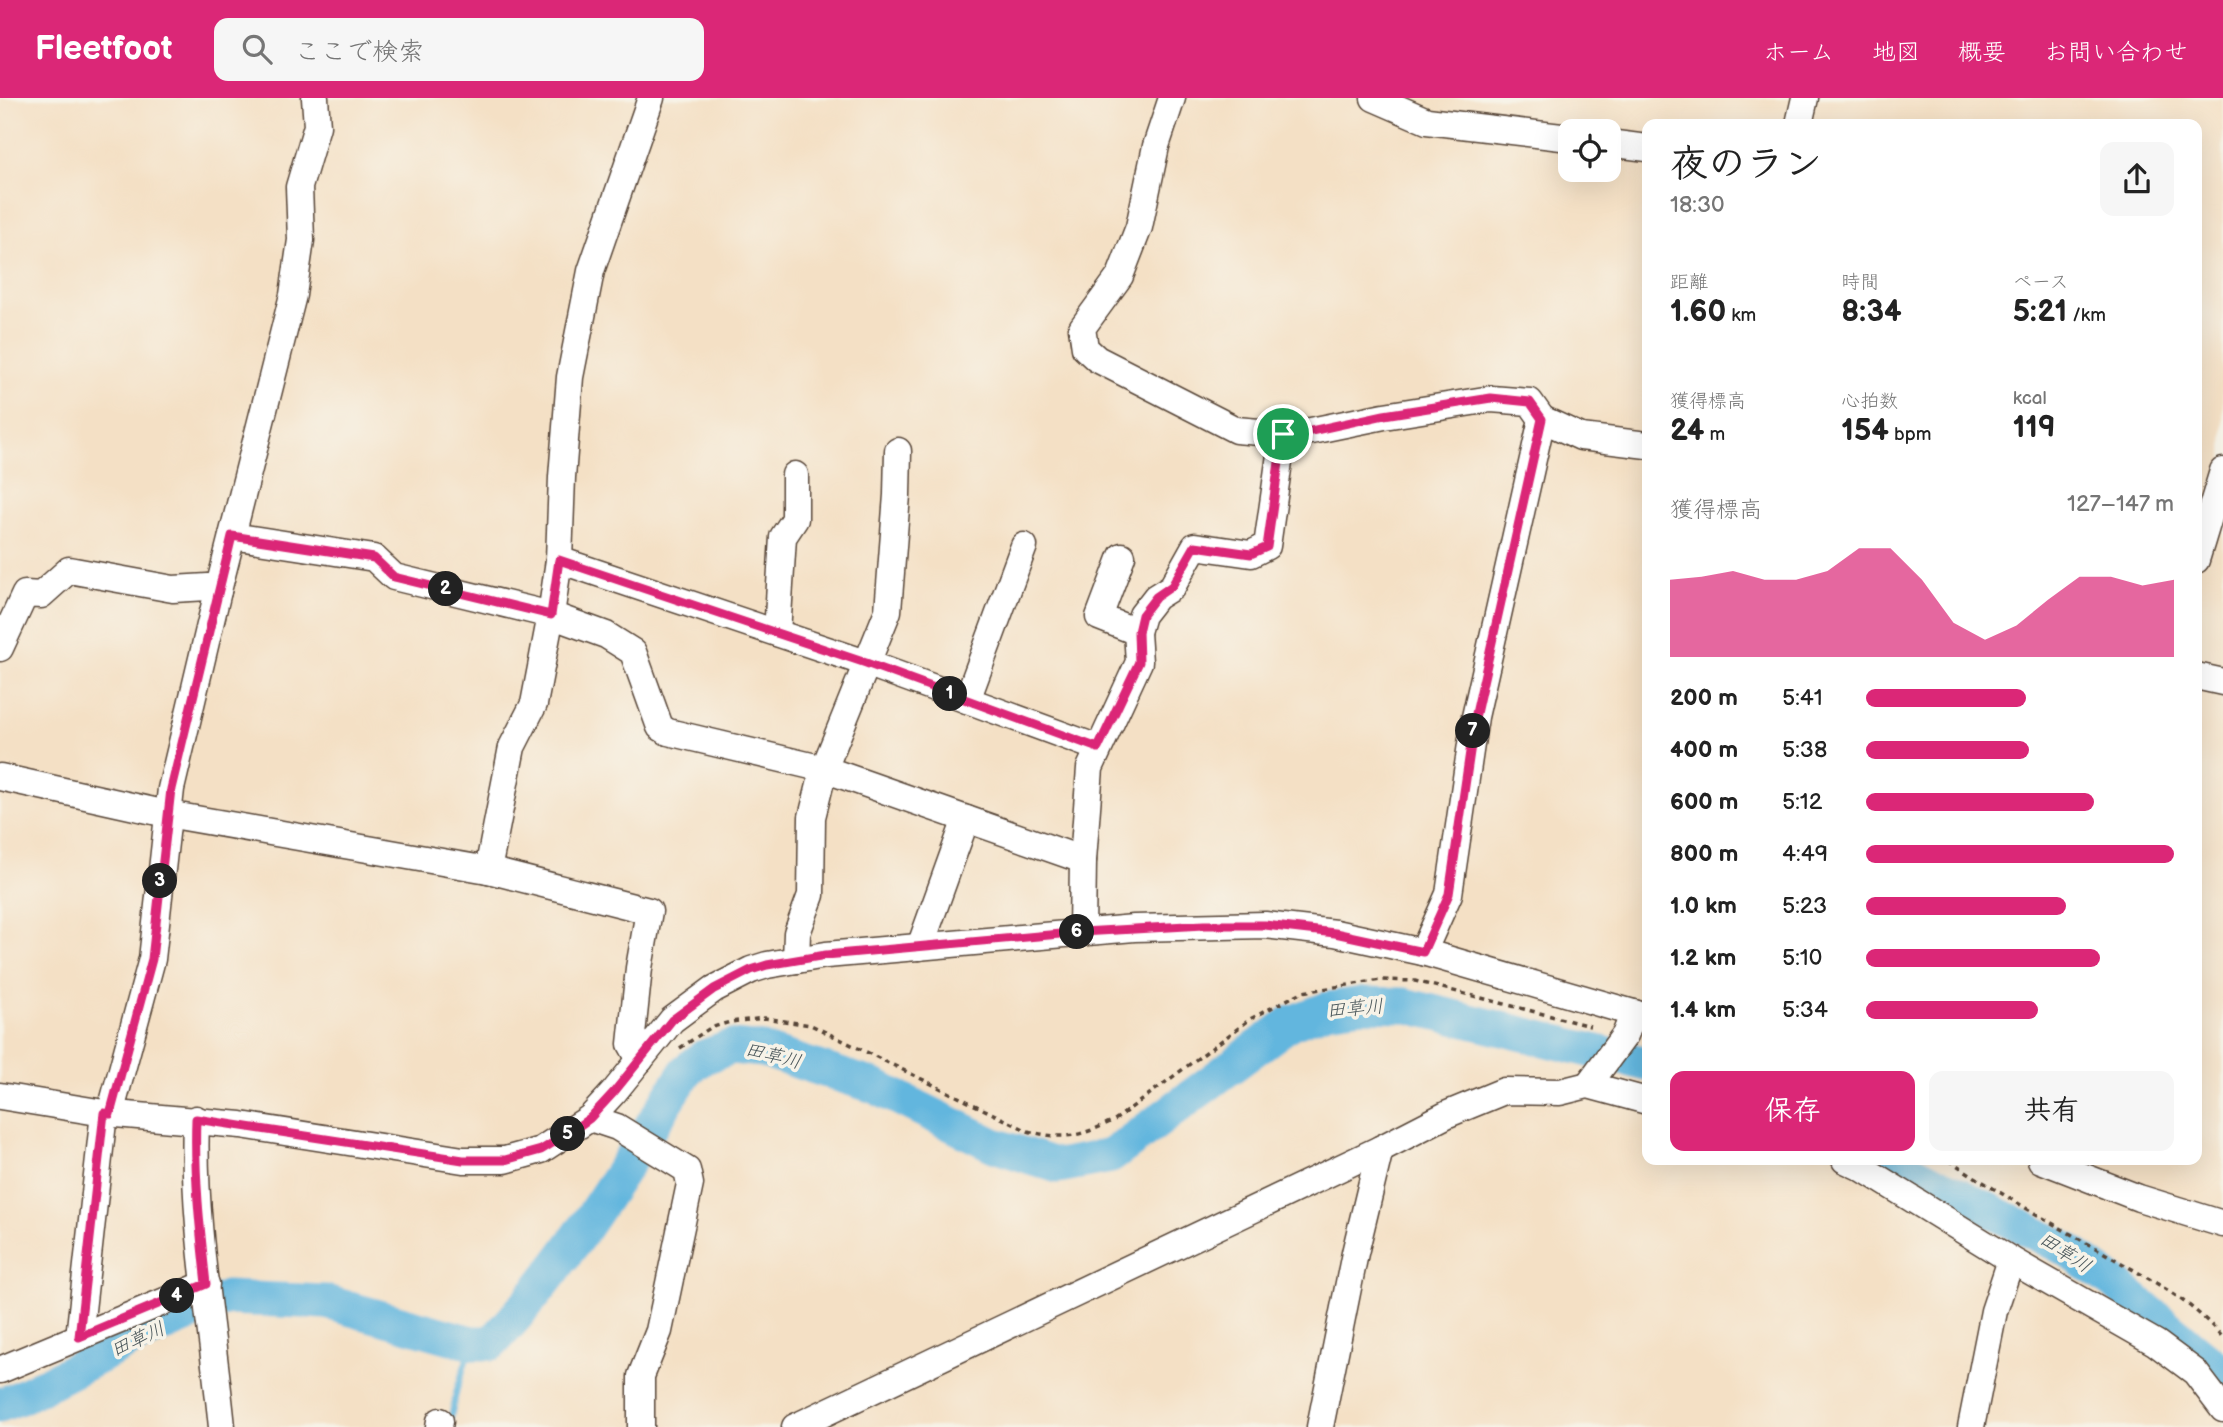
<!DOCTYPE html>
<html lang="ja">
<meta charset="utf-8">
<style>
:root{--surface:#fff;--page:#f6f6f6;--text:#222;--muted:#767676;--accent:#db2777}
body{margin:0;font-family:"Balsamiq Sans","Klee One",sans-serif;background:var(--page);color:var(--text);height:100vh;display:flex;flex-direction:column;font-size:26px;white-space:nowrap}
*{box-sizing:border-box;margin:0}
p{font-size:23px;color:var(--muted)}
.icon{flex:none;width:38px;height:38px;fill:none;stroke:currentColor;stroke-width:2;stroke-linecap:round;stroke-linejoin:round}
.map{position:relative;flex:1;overflow:hidden}
.side{position:absolute;left:1642px;top:21px;width:560px;height:1046px;display:flex;flex-direction:column;background:var(--surface);border-radius:14px;box-shadow:0 7px 28px #0002}
.side>*{flex:none}
.controls{position:absolute;left:1558px;top:21px;display:grid;gap:14px}
.controls a{display:grid;place-items:center;width:63px;height:63px;border-radius:14px;background:var(--surface);box-shadow:0 7px 28px #0002;font-size:35px}
.pin{position:absolute;display:grid;place-items:center;width:60px;height:60px;color:#fff;margin:-30px;border:4px solid #fff;border-radius:50%;box-shadow:0 2px 7px #0007}
.km{position:absolute;width:35px;height:35px;margin:-18px;border-radius:50%;background:#222;color:#fff;font-size:19px;line-height:35px;text-align:center}
.round{display:grid;place-items:center;flex:none;width:74px;height:74px;border-radius:14px;background:var(--page)}
.headline{display:flex;align-items:center;justify-content:space-between;height:119px;padding:0 28px}
h1{font-size:38px;font-weight:700;line-height:52px}
.figures{display:grid;grid-template-columns:repeat(3,1fr);gap:10px;height:119px;padding:7px 28px}
.figures div{display:grid;align-content:center}
.figures b{font-size:30px;font-weight:700}
.figures small{font-size:19px;font-weight:400}
.figures p{font-size:19px}
.chart{height:196px;padding:14px 28px}
.chart p{display:flex;justify-content:space-between}
.chart svg{width:100%;height:126px;margin-top:7px;fill:var(--accent);opacity:.7}
.button{display:flex;gap:14px;margin-top:auto;padding:14px 28px}
.button a{flex:1;height:80px;border-radius:14px;background:var(--accent);color:#fff;font-size:28px;font-weight:700;line-height:80px;text-align:center}
.button a+a{background:var(--page);color:var(--text)}
ul{padding:0 28px;list-style:none;font-size:23px}
li{display:grid;grid-template-columns:112px 84px 1fr;align-items:center;height:52px}
li i{height:18px;border-radius:9px;background:var(--accent)}
header{display:flex;align-items:center;gap:42px;box-sizing:border-box;height:98px;padding:0 35px;background:var(--accent);color:#fff}
header strong{font-size:33px}
nav{display:flex;gap:38px;margin-inline-start:auto;font-size:24px}
.search{width:490px;height:63px;background:var(--page);display:flex;align-items:center;gap:18px;box-sizing:border-box;padding:0 24px;border-radius:14px;color:var(--muted);font-size:26px}
.map>svg:first-child{display:block}
.lines{fill:none;stroke-linecap:round;stroke-linejoin:round}
.stream{stroke:#62b6de;stroke-width:6}
.river{stroke:#62b6de;stroke-width:35}
.minor-casing{stroke:#574537;stroke-width:29}
.path{stroke:#574537;stroke-width:3.5;stroke-dasharray:5 5;stroke-linecap:butt}
.minor{stroke:#fff;stroke-width:26}
.route-casing{stroke:#fff;stroke-width:14}
.route{stroke:#db2777;stroke-width:9}
.labels{text-anchor:middle;dominant-baseline:central;stroke-width:7;stroke-linejoin:round;paint-order:stroke}
.water-label{font-size:19px;font-style:italic;fill:#475458;stroke:#f7f3e8}
</style>
<header>
<strong>Fleetfoot</strong>
<div class="search"><svg class="icon" aria-label="search" viewBox="0 0 24 24"><circle cx="10" cy="10" r="6"/><path d="M15 15l6 6"/></svg>ここで検索</div>
<nav><a>ホーム</a><a>地図</a><a>概要</a><a>お問い合わせ</a></nav>
</header>
<div class="map">
<svg width="2223" height="1329" viewBox="0 0 2223 1329">
<rect width="100%" height="100%" fill="#f7f3e8"/>
<filter id="ink" filterUnits="userSpaceOnUse"><feTurbulence type="fractalNoise" baseFrequency=".0143" numOctaves="2"/><feDisplacementMap in="SourceGraphic" scale="14" xChannelSelector="R" yChannelSelector="G"/><feConvolveMatrix kernelMatrix="1 2 1 2 8 2 1 2 1" color-interpolation-filters="sRGB"/></filter>
<filter id="wash" filterUnits="userSpaceOnUse"><feTurbulence type="fractalNoise" baseFrequency=".00686" numOctaves="4" result="noise"/><feDisplacementMap in="SourceGraphic" scale="28" xChannelSelector="R" yChannelSelector="G"/><feGaussianBlur stdDeviation="1.57" result="paint"/><feColorMatrix in="noise" values="0 0 0 0 0 0 0 0 0 0 0 0 0 0 0 0 0 1.4 0 .05"/><feComposite in="paint" operator="in"/></filter>
<g filter="url(#wash)">
<rect width="100%" height="100%" fill="#f4e0c5"/>
<g class="lines">
<path class="stream" d="M450 1324 457 1291 472 1245"/>
<g class="river">
<path d="M1890 1062 2068 1152 2117 1187 2223 1275"/>
<path d="M0 1307 21 1299 135 1240 227 1200 326 1204 472 1245H492C569 1164 626 1066 687 972L704 959 732 949 762 952 874 988 994 1047 1058 1068 1111 1058 1290 925 1327 911 1362 906 1404 907 1647 966"/>
</g>
</g>
</g>
<g filter="url(#ink)">
<g class="lines">
<g class="minor-casing">
<g id="minor">
<path d="M1172 0 1156 48 1139 129 1120 178 1082 230 1085 250 1097 261 1236 332 1283 336 1311 333 1384 318 1491 301 1530 304 1542 321 1475 619 1449 796 1423 854"/>
<path d="M1374 0 1427 23 1570 40"/>
<path d="M1799 26 1805 0"/>
<path d="M1608 45 1647 50"/>
<path d="M1542 321 1581 339 1647 347"/>
<path d="M232 438 374 460 394 479 551 517 606 537 633 554 660 629 668 634 824 671 1083 762"/>
<path d="M559 462 866 565 1098 650"/>
<path d="M2196 462 2223 373"/>
<path d="M1137 534 1142 517 1156 499 1172 489 1195 448 1251 456 1267 448 1283 336"/>
<path d="M777 535 783 439 795 421V377"/>
<path d="M0 550 25 496 41 497 69 472 173 491 208 489 218 493"/>
<path d="M2196 578 2223 584"/>
<path d="M967 602 1024 448"/>
<path d="M0 679 167 716 488 772 512 649 534 606 551 517 559 462 562 379 570 279 591 173 651 0"/>
<path d="M488 772 649 813 639 870 631 946 640 962"/>
<path d="M1082 834 1083 762 1090 670 1139 564 1137 534 1099 519 1122 458"/>
<path d="M920 849 966 721"/>
<path d="M796 862 797 835 811 797 812 719 824 671 888 513 897 397 898 353"/>
<path d="M1588 987 1625 937 1634 915"/>
<path d="M0 998 104 1015 241 1027 463 1062H505L541 1052 590 1020 614 994 672 922 714 891 751 872 767 867 826 857 1134 830 1265 827 1335 835 1423 854 1647 919"/>
<path d="M110 1016 152 861 171 691 218 493 293 197 301 142 299 89 317 28 315 0"/>
<path d="M590 1020 617 1029 687 1072 690 1086 659 1233 641 1278V1329"/>
<path d="M196 1021C192 1124 212 1227 222 1329"/>
<path d="M1845 1062 1862 1070 2011 1162 2156 1245 2195 1274 2223 1311"/>
<path d="M2041 1062 2139 1100 2223 1126"/>
<path d="M79 1239 104 1015"/>
<path d="M0 1272 206 1186"/>
<path d="M439 1329 440 1323"/>
<path d="M795 1329 1380 1051 1448 1016 1504 993 1560 994 1588 987 1647 1003"/>
<path d="M1320 1329 1355 1155 1380 1051"/>
<path d="M1971 1329 1994 1213 2011 1162"/>
</g>
</g>
<g class="path">
<path d="M680 950 710 930 730 924 765 920 811 927 1028 1033C1065 1043 1082 1038 1116 1021L1252 920 1302 894 1381 882 1415 883 1590 928"/>
<path d="M1949 1062C2000 1096 2053 1126 2106 1156 2147 1180 2192 1202 2223 1240"/>
</g>
<use href="#minor" class="minor"/>
</g>
</g>
<g class="lines" filter="url(#ink)">
<g class="route-casing">
<path id="route" d="M1491 300 1530 304 1542 321 1475 620 1449 796 1423 854 1335 835 1265 827H1204L1082 834 826 857 767 867 751 872 714 891 672 922 614 994 590 1020 569 1035 541 1052 505 1062H463L196 1021C194 1076 200 1131 206 1186L79 1239 104 1015 110 1016 152 861 171 691 232 438 374 460 394 479 551 517 559 462 866 565 1098 650 1139 564 1138 534 1142 517 1156 499 1172 488 1195 448 1251 456 1267 449 1283 336 1311 333 1384 317Z"/>
</g>
<use href="#route" class="route"/>
</g>
<g class="labels">
<g class="water-label">
<text transform="translate(1355 911) rotate(-5)">田草川</text>
<text transform="translate(773 958) rotate(14)">田草川</text>
<text transform="translate(2065 1155) rotate(33)">田草川</text>
<text transform="translate(138 1242) rotate(-25)">田草川</text>
</g>
</g>
</svg>
<div class="controls">
<a><svg class="icon" aria-label="locate" viewBox="0 0 24 24"><circle cx="12" cy="12" r="6"/><path d="M12 2v4M12 18v4M2 12h4M18 12h4"/></svg></a>
</div>
<div class="pin" style="left:1283px;top:336px;background:#1e9e55"><svg class="icon" aria-label="arrive" viewBox="0 0 24 24"><path d="M6 21V4h12l-3 4 3 4H6"/></svg></div>
<b class="km" style="left:950px;top:596px">1</b>
<b class="km" style="left:446px;top:491px">2</b>
<b class="km" style="left:160px;top:783px">3</b>
<b class="km" style="left:177px;top:1198px">4</b>
<b class="km" style="left:568px;top:1036px">5</b>
<b class="km" style="left:1077px;top:834px">6</b>
<b class="km" style="left:1473px;top:633px">7</b>
<section class="side">
<div class="headline"><div><h1>夜のラン</h1><p>18:30</p></div><a class="round"><svg class="icon" aria-label="share" viewBox="0 0 24 24"><path d="M12 15V3M7 8l5-5 5 5M5 13v7h14v-7"/></svg></a></div>
<div class="figures">
<div><p>距離</p><b>1.60<small> km</small></b></div>
<div><p>時間</p><b>8:34</b></div>
<div><p>ペース</p><b>5:21<small> /km</small></b></div>
</div>
<div class="figures">
<div><p>獲得標高</p><b>24<small> m</small></b></div>
<div><p>心拍数</p><b>154<small> bpm</small></b></div>
<div><p>kcal</p><b>119</b></div>
</div>
<div class="chart"><p><span>獲得標高</span>127–147 m</p>
<svg viewBox="0 0 160 44" preserveAspectRatio="none"><path d="M0 44V17L10 16L20 14L30 17L40 17L50 14L60 6L70 6L80 17L90 32L100 38L110 33L120 24L130 16L140 16L150 19L160 17V44z"/></svg>
</div>
<ul>
<li><b>200 m</b>5:41<i style="width:52%"></i></li>
<li><b>400 m</b>5:38<i style="width:53%"></i></li>
<li><b>600 m</b>5:12<i style="width:74%"></i></li>
<li><b>800 m</b>4:49<i style="width:100%"></i></li>
<li><b>1.0 km</b>5:23<i style="width:65%"></i></li>
<li><b>1.2 km</b>5:10<i style="width:76%"></i></li>
<li><b>1.4 km</b>5:34<i style="width:56%"></i></li>
</ul>
<div class="button"><a>保存</a><a>共有</a></div>
</section>
</div>
